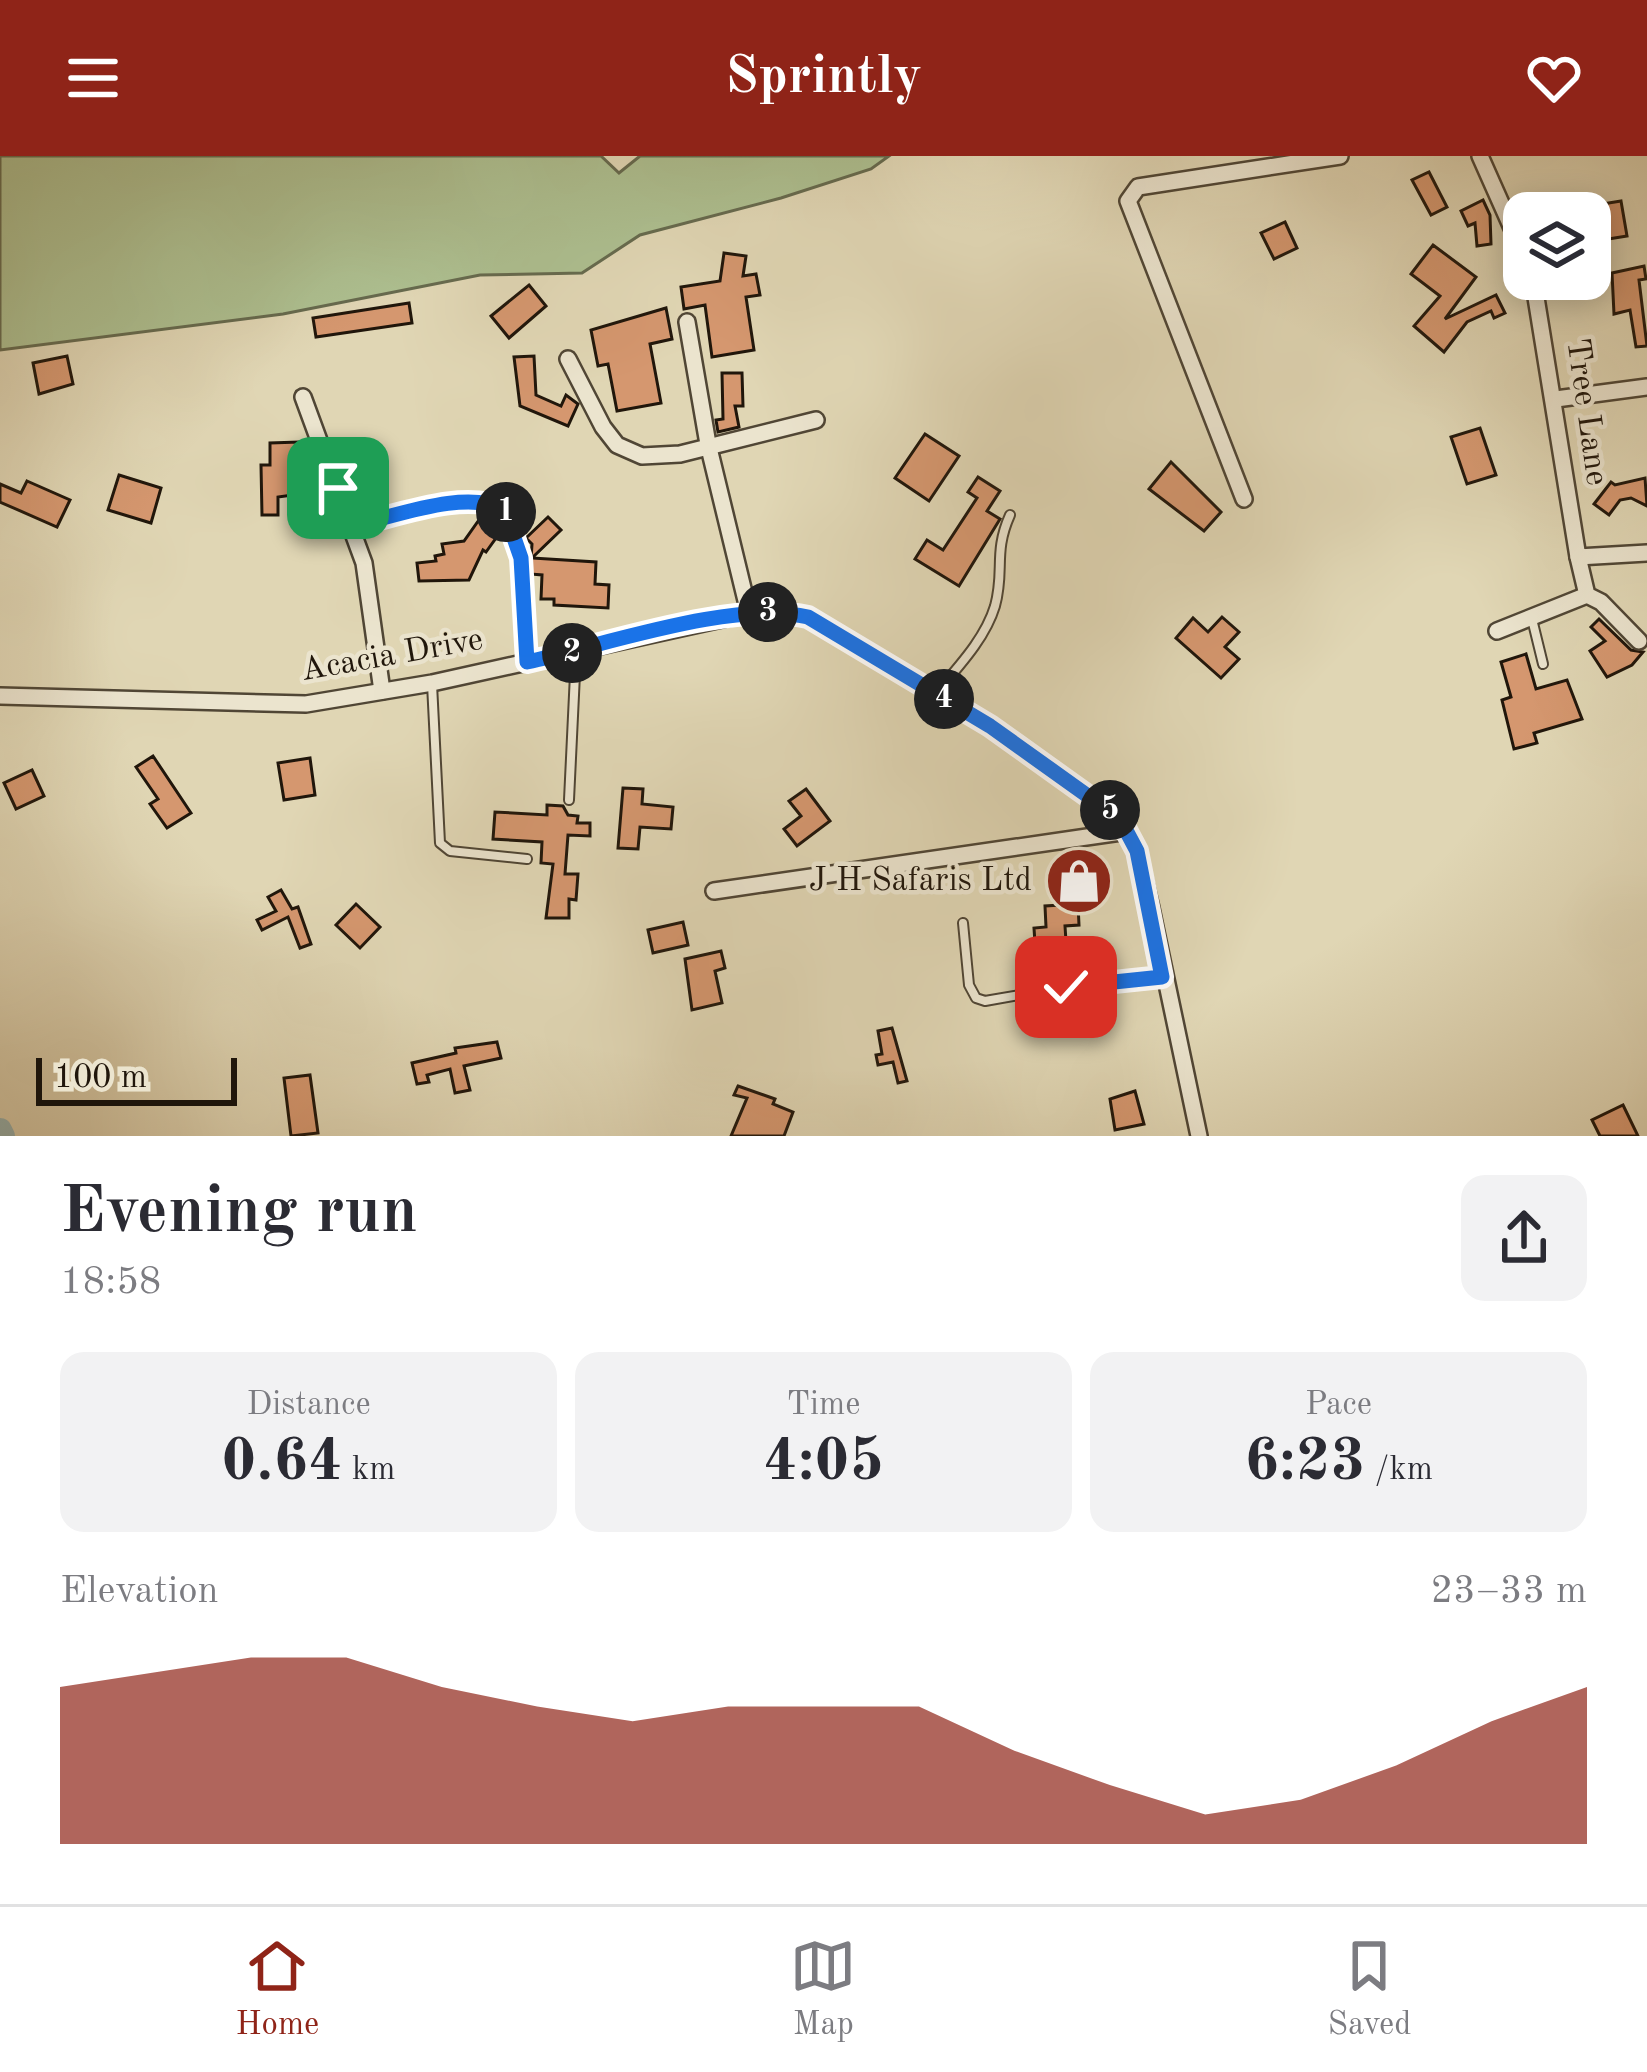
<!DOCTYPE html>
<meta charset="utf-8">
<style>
:root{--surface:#fff;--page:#f2f2f3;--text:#2b2b33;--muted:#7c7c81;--line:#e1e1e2;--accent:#8f2418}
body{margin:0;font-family:"Old Standard TT",serif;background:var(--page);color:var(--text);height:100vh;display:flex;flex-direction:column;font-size:45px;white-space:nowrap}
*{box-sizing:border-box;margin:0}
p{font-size:39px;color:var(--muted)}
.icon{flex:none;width:66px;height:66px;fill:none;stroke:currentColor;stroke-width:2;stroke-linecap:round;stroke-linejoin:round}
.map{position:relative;height:980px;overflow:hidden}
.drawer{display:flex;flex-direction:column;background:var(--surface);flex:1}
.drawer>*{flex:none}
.fabs{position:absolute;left:1503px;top:36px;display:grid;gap:24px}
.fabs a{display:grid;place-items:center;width:108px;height:108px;border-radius:24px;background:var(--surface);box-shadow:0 6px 30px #0003;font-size:60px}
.scale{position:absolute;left:36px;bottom:30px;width:201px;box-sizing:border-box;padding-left:12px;border:6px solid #20160b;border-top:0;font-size:33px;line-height:42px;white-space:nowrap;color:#20160b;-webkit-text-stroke:9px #ebe4ce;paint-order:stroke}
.pin{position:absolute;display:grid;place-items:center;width:102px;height:102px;color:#fff;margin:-51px;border-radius:24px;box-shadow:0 6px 18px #0006}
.km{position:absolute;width:60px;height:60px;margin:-30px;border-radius:50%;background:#222;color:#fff;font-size:33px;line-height:60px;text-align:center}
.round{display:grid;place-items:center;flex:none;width:126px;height:126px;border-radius:24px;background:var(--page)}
.overview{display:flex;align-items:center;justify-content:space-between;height:204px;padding:0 60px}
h1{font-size:66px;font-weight:600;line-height:90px}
.stats{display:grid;grid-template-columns:repeat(3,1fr);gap:18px;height:204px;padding:12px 60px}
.stats div{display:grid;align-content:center;border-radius:24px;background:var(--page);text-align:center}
.stats b{font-size:60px;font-weight:600}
.stats small{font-size:33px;font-weight:400}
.stats p{font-size:33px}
.chart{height:336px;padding:24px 60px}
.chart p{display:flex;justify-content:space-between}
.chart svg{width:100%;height:216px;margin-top:12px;fill:var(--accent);opacity:.7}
header{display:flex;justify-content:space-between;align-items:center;height:156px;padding:0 60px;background:var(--accent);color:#fff;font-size:54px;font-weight:600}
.menu{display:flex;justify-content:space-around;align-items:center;height:168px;border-top:3px solid var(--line);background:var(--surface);font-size:33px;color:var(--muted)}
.menu a{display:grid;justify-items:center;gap:6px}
.menu .selected{color:var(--accent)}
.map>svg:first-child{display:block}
.green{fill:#adbf90;stroke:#666a4e;stroke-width:3}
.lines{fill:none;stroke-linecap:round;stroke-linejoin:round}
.river{stroke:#97b7b6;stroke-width:24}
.building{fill:#d5976f;stroke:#20160b;stroke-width:3}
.lane-casing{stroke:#504635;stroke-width:12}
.street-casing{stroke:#504635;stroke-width:20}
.lane{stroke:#ebe4ce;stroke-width:8}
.street{stroke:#ebe4ce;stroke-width:15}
.route-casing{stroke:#fff;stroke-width:24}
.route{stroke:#1a73e8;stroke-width:15}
.labels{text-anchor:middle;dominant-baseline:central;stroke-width:9;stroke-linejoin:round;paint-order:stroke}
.street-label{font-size:33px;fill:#20160b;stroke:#ebe4ce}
.poi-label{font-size:33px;fill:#20160b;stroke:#ebe4ce;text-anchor:end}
</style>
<header><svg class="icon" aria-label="menu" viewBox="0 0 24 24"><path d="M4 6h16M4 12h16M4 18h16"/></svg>Sprintly<svg class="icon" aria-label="heart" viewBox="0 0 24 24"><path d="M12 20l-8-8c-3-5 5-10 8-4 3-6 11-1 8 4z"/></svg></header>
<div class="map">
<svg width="1647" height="980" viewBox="0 0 1647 980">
<rect width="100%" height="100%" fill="#e0d6b4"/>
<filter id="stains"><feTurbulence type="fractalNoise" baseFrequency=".00167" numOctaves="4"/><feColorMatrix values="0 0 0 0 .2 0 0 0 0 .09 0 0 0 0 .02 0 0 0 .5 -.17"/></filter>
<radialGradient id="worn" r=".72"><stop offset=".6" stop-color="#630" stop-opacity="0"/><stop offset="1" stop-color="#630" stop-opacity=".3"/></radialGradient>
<path class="green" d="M0 0H601L619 17 640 0H889L871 13 781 42 640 79 582 117 480 119 283 158 0 194Z"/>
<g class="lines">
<path class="river" d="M0 974 3 980"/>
</g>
<g class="building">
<path d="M1429 16 1447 51 1431 59 1412 24Z"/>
<path d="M1483 44 1490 59 1491 88 1477 90 1475 67 1468 70 1461 55Z"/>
<path d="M1621 45 1627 80 1590 86V50Z"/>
<path d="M1285 66 1297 92 1274 103 1261 77Z"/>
<path d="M1433 89 1476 121 1445 163 1496 139 1505 157 1494 162 1491 155 1467 166 1444 196 1414 170 1440 140 1411 118Z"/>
<path d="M724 97 746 100 743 120 756 118 760 139 746 141 754 194 712 201 705 149 684 153 681 131 720 125Z"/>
<path d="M1644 110 1646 123 1639 124 1647 190 1636 191 1630 154 1614 158 1612 117Z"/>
<path d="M529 129 546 150 509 182 491 160Z"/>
<path d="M409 147 412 167 316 181 313 162Z"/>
<path d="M666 152 672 183 650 188 661 247 617 255 608 208 598 210 591 174Z"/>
<path d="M67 200 73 228 39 238 33 207Z"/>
<path d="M534 200 536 239 561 250 566 239 578 248 568 270 520 250 514 201Z"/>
<path d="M722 217H742L743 250H735L739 271 718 276 716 264 723 263Z"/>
<path d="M1480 272 1496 319 1467 328 1451 281Z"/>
<path d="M925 278 959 300 929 345 895 322Z"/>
<path d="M299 286 300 325 313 324 314 336 278 341V359H262L261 309H270V287Z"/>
<path d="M1171 306 1221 356 1204 375 1149 333Z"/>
<path d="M119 319 161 332 151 367 108 354Z"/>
<path d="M978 321 1000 335 987 355 1000 363 959 430 915 403 927 384 943 394 977 342 968 336Z"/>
<path d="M1645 322 1647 350 1631 342 1620 344 1609 359 1594 348 1611 326 1615 329Z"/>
<path d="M27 325 70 344 57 371 0 346V328L21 337Z"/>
<path d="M481 361 501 375 486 396 483 394 469 424 419 425 417 407 436 405 435 400 444 398 442 388 464 385Z"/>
<path d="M548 361 561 374 532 402 596 406 595 428 609 429 608 452 554 449V443H541L542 419 530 418 532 388 526 382Z"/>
<path d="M1222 461 1239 476 1225 491 1239 503 1221 522 1176 482 1193 462 1208 476Z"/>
<path d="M1599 463 1631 494 1643 496 1632 509 1607 521 1590 495 1605 485 1591 471Z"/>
<path d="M1526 498 1536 533 1567 524 1582 563 1534 577 1537 587 1514 593 1502 544 1511 541 1501 506Z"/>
<path d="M153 600 191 657 167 672 150 648 158 643 136 611Z"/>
<path d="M310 602 315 639 284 644 278 607Z"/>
<path d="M32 614 44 640 16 653 4 627Z"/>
<path d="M623 632 643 633 642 648 673 651 671 673 640 671 638 693 618 692Z"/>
<path d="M806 633 830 665 797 690 784 673 801 660 789 645Z"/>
<path d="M547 649 563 650 568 659 578 660 577 667H590V680L568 679 565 718H578L576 744 569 743V762H546L553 708 541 707 542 686 493 683 495 656 547 659Z"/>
<path d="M281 734 292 753 298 751 311 788 300 792 288 761 262 774 257 764 276 755 268 741Z"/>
<path d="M356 748 380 771 360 792 336 769Z"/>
<path d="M1078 748 1079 769 1065 770 1067 801 1036 802 1034 772 1046 771 1045 750Z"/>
<path d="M683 766 688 789 653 797 648 774Z"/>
<path d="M721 795 725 812 715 815 722 847 692 854 685 803Z"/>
<path d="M892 872 907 925 898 927 893 906 878 909 876 899 882 898 878 875Z"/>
<path d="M497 886 501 902 464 910 470 934 455 937 450 913 427 919 429 926 417 928 412 907 456 897 455 892Z"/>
<path d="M310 919 318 977 291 980 284 922Z"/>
<path d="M738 930 775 943 773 948 793 956 784 980H731L747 942 734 939Z"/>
<path d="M1135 935 1144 968 1115 974 1110 943Z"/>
<path d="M1623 949 1638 980H1600L1592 964Z"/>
</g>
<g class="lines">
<g class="lane-casing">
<g id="lane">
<path d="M353 370C396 361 463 333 504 353L521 402 527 506"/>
<path d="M1532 463 1543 508"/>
<path d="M432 528 440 687 450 695 527 703"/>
<path d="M937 536C958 511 985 483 995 450 1005 414 993 397 1010 359"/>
<path d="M569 644 576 497"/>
<path d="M963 767 969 829 976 842 985 845 1088 827 1162 821"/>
</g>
</g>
<g class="street-casing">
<g id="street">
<path d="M1480 0 1524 99"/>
<path d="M1533 123 1578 401 1647 397"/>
<path d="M687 166 708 288 749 457"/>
<path d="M568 203 603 271 617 289 642 300 680 298 816 264"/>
<path d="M303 241 364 407 382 535"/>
<path d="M1556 243 1647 231"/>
<path d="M1244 343 1128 45 1138 31 1340 0"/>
<path d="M1578 401 1587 439 1601 446 1639 485"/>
<path d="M1497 475 1587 439"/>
<path d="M0 540 306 548 432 527 749 457 782 455 808 461 990 570 1120 663 1137 695 1151 752 1199 980"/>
<path d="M714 735 1128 675"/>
</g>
</g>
<use href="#lane" class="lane"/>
<use href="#street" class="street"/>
</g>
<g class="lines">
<g class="route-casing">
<path id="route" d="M338 332 351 370C395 361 463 333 504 353L521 402 527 506C606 489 732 444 808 461L990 570 1120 663 1137 695 1162 821 1066 831"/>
</g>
<use href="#route" class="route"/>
</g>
<defs>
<g id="shop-disc" transform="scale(3.45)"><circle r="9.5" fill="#8f2418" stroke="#ebe4ce"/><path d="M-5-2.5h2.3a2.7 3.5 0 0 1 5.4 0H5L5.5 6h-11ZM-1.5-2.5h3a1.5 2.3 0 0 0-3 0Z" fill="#fff"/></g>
</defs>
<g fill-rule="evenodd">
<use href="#shop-disc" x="1079" y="725"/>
</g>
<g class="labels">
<g class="street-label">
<text transform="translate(1586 256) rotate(82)">Tree Lane</text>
<text transform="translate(392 500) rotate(-10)">Acacia Drive</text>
</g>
<g class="poi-label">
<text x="1032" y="725">J H Safaris Ltd</text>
</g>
</g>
<rect width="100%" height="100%" filter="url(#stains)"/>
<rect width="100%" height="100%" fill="url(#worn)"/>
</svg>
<div class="fabs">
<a><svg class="icon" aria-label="layers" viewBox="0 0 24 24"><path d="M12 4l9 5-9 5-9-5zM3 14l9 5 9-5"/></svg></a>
</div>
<div class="scale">100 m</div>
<div class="pin" style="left:338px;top:332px;background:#1e9e55"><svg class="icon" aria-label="arrive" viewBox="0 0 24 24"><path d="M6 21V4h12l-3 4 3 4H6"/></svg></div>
<div class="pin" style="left:1066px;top:831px;background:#d93025"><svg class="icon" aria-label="check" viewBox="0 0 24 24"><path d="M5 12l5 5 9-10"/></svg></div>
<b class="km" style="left:506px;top:356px">1</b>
<b class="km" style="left:572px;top:497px">2</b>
<b class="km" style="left:768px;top:456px">3</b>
<b class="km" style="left:944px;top:543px">4</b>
<b class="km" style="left:1110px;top:654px">5</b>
</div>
<section class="drawer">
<div class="overview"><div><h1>Evening run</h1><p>18:58</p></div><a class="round"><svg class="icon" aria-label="share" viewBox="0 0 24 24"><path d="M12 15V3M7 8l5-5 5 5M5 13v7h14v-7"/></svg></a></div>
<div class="stats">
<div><p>Distance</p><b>0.64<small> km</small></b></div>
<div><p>Time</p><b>4:05</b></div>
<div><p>Pace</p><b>6:23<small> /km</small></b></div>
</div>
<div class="chart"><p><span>Elevation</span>23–33 m</p>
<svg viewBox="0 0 160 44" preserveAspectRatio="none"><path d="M0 44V12L10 9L20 6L30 6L40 12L50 16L60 19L70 16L80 16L90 16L100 25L110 32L120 38L130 35L140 28L150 19L160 12V44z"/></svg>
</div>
</section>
<nav class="menu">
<a class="selected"><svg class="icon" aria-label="home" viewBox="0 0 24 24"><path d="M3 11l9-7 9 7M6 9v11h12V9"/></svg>Home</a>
<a><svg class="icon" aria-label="map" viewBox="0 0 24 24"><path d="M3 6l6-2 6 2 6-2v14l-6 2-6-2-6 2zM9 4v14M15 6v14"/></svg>Map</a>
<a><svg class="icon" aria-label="saved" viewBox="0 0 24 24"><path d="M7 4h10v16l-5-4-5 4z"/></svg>Saved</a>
</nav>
